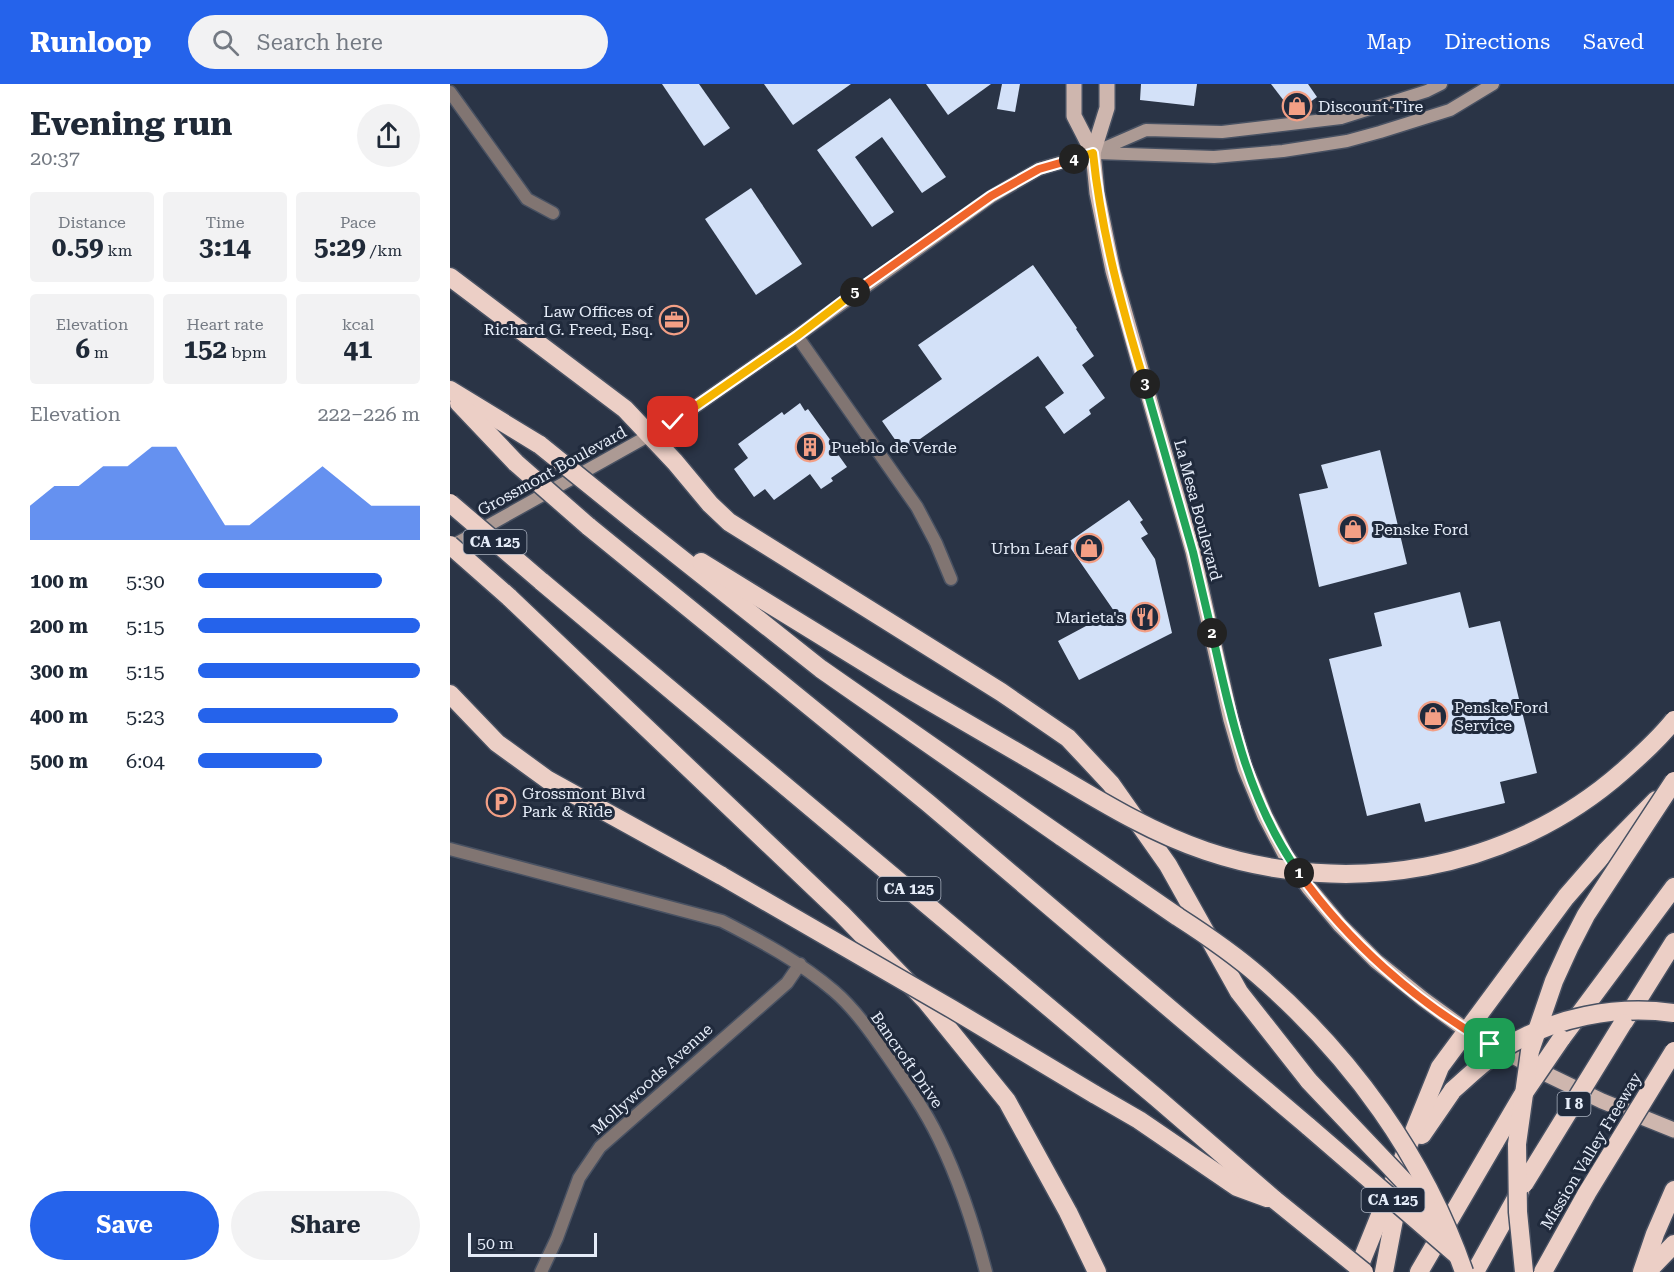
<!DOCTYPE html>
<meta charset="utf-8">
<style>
:root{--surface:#fff;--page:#f2f2f3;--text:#1f2937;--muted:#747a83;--accent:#2563eb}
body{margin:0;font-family:"Roboto Serif",serif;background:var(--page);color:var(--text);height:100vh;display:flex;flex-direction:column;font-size:22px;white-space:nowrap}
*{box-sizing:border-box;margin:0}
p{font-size:20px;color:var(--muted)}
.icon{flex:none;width:33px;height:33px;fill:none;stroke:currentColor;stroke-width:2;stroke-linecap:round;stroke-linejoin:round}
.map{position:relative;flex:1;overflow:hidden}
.side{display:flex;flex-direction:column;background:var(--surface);width:450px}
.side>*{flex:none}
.scale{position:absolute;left:18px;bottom:15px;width:129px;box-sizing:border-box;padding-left:6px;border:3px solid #e5ecf8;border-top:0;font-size:16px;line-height:21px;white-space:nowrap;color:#e5ecf8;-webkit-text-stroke:4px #202a3c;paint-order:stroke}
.pin{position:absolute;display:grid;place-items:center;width:51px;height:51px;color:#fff;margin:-26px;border-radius:12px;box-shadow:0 3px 9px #0006}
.km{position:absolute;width:30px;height:30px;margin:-15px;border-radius:50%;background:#222;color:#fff;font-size:16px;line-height:30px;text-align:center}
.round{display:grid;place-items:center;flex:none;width:63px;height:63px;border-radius:32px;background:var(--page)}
.overview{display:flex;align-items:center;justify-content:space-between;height:102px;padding:0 30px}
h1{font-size:33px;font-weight:700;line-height:45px}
.figures{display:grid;grid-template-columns:repeat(3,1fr);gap:9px;height:102px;padding:6px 30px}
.figures div{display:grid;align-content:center;border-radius:6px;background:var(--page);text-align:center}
.figures b{font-size:26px;font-weight:700}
.figures small{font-size:16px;font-weight:400}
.figures p{font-size:16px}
.chart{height:168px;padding:12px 30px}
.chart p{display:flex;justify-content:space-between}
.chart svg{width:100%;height:108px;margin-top:6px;fill:var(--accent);opacity:.7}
.primary-button{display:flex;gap:12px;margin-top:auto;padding:12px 30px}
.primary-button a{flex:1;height:69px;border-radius:36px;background:var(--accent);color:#fff;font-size:24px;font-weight:700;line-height:69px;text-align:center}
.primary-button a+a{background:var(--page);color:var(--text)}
ul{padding:0 30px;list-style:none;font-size:20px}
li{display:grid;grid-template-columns:96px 72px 1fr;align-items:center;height:45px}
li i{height:15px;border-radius:8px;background:var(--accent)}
header{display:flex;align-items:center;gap:36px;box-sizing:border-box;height:84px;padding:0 30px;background:var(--accent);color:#fff}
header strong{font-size:28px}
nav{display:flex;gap:33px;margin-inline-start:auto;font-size:21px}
.search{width:420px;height:54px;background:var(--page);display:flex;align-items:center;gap:15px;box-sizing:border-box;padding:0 21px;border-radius:33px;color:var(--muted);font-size:22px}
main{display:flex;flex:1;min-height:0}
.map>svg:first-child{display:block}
.building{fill:#d3e1f8}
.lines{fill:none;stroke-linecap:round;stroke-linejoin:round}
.minor-casing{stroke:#485162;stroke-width:15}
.tertiary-casing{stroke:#485162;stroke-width:15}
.secondary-casing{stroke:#485162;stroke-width:15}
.primary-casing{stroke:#485162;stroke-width:18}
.motorway-casing{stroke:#485162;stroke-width:21}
.minor{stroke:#817572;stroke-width:12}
.tertiary{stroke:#817572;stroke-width:12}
.secondary{stroke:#ac9a94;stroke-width:12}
.primary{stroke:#ceb6ae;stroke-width:15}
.motorway{stroke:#eccfc6;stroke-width:18}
.motorway-bridge-casing{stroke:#485162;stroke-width:21;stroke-linecap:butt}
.motorway-bridge{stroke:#eccfc6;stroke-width:18}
.split-1-casing{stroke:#fff;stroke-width:12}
.split-2-casing{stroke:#fff;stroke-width:12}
.split-3-casing{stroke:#fff;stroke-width:12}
.split-4-casing{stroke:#fff;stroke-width:12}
.split-5-casing{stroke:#fff;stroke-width:12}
.split-6-casing{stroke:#fff;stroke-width:12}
.split-1{stroke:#f0652b;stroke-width:8}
.split-2{stroke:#22a559;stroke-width:8}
.split-3{stroke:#22a559;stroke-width:8}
.split-4{stroke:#f5b400;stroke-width:8}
.split-5{stroke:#f0652b;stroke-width:8}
.split-6{stroke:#f5b400;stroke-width:8}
.labels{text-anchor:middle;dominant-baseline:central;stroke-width:6;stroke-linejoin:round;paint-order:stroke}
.shield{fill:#202a3c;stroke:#aab2c0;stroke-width:1.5}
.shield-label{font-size:15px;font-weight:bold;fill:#e5ecf8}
.poi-label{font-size:16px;fill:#e5ecf8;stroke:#202a3c;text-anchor:start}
.street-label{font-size:16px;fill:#e5ecf8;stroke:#202a3c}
</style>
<header>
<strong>Runloop</strong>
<div class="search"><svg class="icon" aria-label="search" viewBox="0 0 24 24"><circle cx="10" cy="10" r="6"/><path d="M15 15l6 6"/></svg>Search here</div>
<nav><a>Map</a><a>Directions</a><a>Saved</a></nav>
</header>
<main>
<section class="side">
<div class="overview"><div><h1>Evening run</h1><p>20:37</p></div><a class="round"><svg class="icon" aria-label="share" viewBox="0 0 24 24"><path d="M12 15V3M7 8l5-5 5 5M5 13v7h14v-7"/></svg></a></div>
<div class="figures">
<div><p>Distance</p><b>0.59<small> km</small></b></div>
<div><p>Time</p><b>3:14</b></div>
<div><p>Pace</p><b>5:29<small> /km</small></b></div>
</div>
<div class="figures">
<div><p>Elevation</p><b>6<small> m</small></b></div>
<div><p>Heart rate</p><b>152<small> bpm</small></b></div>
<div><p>kcal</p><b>41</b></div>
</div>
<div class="chart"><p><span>Elevation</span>222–226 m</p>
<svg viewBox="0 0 160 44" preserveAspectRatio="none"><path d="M0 44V30L10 22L20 22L30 14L40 14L50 6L60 6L70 22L80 38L90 38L100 30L110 22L120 14L130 22L140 30L150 30L160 30V44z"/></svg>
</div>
<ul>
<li><b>100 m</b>5:30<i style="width:83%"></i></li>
<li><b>200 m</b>5:15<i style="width:100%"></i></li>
<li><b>300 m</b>5:15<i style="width:100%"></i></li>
<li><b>400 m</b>5:23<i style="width:90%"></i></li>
<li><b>500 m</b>6:04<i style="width:56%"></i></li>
</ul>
<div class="primary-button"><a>Save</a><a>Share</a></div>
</section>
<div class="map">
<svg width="1224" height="1188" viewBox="0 0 1224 1188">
<rect width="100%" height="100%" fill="#2a3446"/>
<g class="building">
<path d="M212 0H249L280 44 254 62Z"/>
<path d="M314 0H401L343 41Z"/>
<path d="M476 0H541L498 31Z"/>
<path d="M552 0H570L565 28 547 25Z"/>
<path d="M691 0H747L744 22 690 16Z"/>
<path d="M821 0H858L867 13 844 30Z"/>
<path d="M440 14 496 93 472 109 432 53 405 73 444 128 422 143 367 66Z"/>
<path d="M301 104 352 180 306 211 255 135Z"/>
<path d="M583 181 627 244 626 245 644 272 632 281 655 314 639 326 641 330 614 350 595 323 614 309 588 272 453 367 432 337 492 295 468 261Z"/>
<path d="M350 319 355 327 358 325 384 361 382 362 397 383 381 394 383 397 371 405 360 390 324 416 315 405 304 413 284 385 298 374 288 360 332 328 334 331Z"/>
<path d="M930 366 957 480 869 503 849 410 878 404 871 381Z"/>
<path d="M679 416 693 436 690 438 698 450 691 454 705 475 722 549 629 596 608 557 664 527 617 459Z"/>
<path d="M1010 508 1019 544 1050 537 1087 689 1050 698 1055 719 975 738 970 719 917 732 879 575 932 562 924 529Z"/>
</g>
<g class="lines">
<g class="minor-casing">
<g id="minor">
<path d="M0 8 77 115 103 129"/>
<path d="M347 252 467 423 486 459 501 495"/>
<path d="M91 1188 107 1154 129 1094 150 1063 337 899 350 880"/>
</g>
</g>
<g class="tertiary-casing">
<path id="tertiary" d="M0 765 272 837C311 857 350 878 384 907 405 925 423 951 439 974 457 1000 475 1026 489 1055 510 1098 524 1142 536 1188"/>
</g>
<g class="secondary-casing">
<g id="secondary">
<path d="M647 69 764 73 833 67 897 57 930 48 1000 26 1043 0"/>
<path d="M0 463 223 338 347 252 541 113 589 85 643 69 696 46 772 48 891 34 977 7 991 0"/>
</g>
</g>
<g class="primary-casing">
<g id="primary">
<path d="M624 0V32L643 69 647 109 663 187 743 468 781 636 795 684 815 732 835 770 859 804 890 841 926 877 973 915 1017 947 1096 990 1152 1017 1224 1046"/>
<path d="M643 69 657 24V0"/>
</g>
</g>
<g class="motorway-casing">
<g id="motorway">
<path d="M0 193 175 325 225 378 260 420 279 438 551 608 618 654 661 700 718 781 789 908 859 997"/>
<path d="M0 306 90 361"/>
<path d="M9 319 66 379"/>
<path d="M189 441 371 585 612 753"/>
<path d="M138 442 478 719 859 1043"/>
<path d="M251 478 448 599 579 675"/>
<path d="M91 497 707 1014 825 1116"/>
<path d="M59 513 392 830 476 917 557 1017 618 1128 647 1188"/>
<path d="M0 610 47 659 98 696 272 792"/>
<path d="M1174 938 1224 858"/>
<path d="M1111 955 1224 803"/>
<path d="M644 1010 689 1036 787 1103 817 1114"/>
<path d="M972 1051 1003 1006"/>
<path d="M907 1188 990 983 1116 813 1157 766 1206 716"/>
<path d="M934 1188 945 1130 952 1105"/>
<path d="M969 1188 1045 1058"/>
<path d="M1025 1188 1070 1107"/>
<path d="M1093 1188 1137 1109"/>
<path d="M1192 1188 1205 1150 1224 1106"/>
<path d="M1197 1188 1224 1160"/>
</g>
</g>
<use href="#minor" class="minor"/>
<use href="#tertiary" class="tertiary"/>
<use href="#secondary" class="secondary"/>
<use href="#primary" class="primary"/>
<use href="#motorway" class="motorway"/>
<g class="motorway-bridge-casing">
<g id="motorway-bridge">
<path d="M90 361 189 441"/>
<path d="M66 379 138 442"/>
<path d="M0 419 91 497"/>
<path d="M0 461 59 513"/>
<path d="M579 675C636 708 693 746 756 767 898 815 1060 787 1173 687 1191 671 1209 655 1224 636"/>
<path d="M612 753C650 779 689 806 728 833 756 851 784 870 809 892 901 972 974 1072 1014 1188"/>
<path d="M272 792 502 925 644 1010"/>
<path d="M859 997 968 1112 987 1136"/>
<path d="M1003 1006C1019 992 1035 976 1054 964 1105 933 1165 921 1224 929"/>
<path d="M859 1043 1007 1171"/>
<path d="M1045 1058 1072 1012 1111 955"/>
<path d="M1074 1100 1173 939"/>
<path d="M1137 1109 1224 967"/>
<path d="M825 1116 914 1188"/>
<path d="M1074 1188 1068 1128 1067 1060 1080 967 1104 897 1120 862 1136 831 1224 697"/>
</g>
</g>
<use href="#motorway-bridge" class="motorway-bridge"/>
</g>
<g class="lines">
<g class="split-1-casing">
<path id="split-1" d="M849 789C898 858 966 918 1040 960"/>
</g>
<g class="split-2-casing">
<path id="split-2" d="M762 549C781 634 798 717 849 789"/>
</g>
<g class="split-3-casing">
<path id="split-3" d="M695 300 743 468 762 549"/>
</g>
<g class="split-4-casing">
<path id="split-4" d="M624 75 643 69C651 148 672 224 695 300"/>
</g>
<g class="split-5-casing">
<path id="split-5" d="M405 208 541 112 589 85 624 75"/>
</g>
<g class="split-6-casing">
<path id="split-6" d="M223 338 347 252 405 208"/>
</g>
<use href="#split-1" class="split-1"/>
<use href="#split-2" class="split-2"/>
<use href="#split-3" class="split-3"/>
<use href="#split-4" class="split-4"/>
<use href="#split-5" class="split-5"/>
<use href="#split-6" class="split-6"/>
</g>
<defs>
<g id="shop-ring" transform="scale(1.5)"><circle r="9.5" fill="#202a3c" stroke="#f39f85" stroke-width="1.5"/><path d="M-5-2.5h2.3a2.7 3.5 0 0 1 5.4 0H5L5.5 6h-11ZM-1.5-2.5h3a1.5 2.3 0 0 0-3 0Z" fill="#f39f85"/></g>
<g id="office-ring" transform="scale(1.5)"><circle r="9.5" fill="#202a3c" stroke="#f39f85" stroke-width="1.5"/><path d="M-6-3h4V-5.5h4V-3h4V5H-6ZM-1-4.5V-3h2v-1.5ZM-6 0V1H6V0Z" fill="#f39f85"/></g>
<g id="building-ring" transform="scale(1.5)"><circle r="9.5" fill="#202a3c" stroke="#f39f85" stroke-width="1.5"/><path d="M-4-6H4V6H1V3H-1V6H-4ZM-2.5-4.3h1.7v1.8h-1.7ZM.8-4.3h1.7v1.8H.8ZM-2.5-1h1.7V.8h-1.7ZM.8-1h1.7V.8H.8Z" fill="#f39f85"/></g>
<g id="restaurant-ring" transform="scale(1.5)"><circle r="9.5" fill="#202a3c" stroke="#f39f85" stroke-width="1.5"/><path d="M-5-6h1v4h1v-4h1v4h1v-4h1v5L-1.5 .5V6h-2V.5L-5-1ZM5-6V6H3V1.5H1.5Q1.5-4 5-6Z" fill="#f39f85"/></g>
<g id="parking-ring" transform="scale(1.5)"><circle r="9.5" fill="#202a3c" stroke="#f39f85" stroke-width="1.5"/><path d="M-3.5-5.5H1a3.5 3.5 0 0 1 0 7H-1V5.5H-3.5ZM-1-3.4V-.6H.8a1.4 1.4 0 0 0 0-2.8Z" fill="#f39f85"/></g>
</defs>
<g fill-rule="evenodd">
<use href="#shop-ring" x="847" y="22"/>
<use href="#office-ring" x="224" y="236"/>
<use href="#building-ring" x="360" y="363"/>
<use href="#shop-ring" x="903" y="445"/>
<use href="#shop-ring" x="639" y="464"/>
<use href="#restaurant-ring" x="695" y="533"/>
<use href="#shop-ring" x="983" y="632"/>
<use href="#parking-ring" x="51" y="718"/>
</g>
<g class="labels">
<g class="shield">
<rect x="13.5" y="446" width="63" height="24" rx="4.5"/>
<rect x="427.5" y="793" width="63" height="24" rx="4.5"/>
<rect x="1107.5" y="1008" width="33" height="24" rx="4.5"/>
<rect x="911.5" y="1104" width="63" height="24" rx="4.5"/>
</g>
<g class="shield-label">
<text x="45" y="458">CA 125</text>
<text x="459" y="805">CA 125</text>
<text x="1124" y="1020">I 8</text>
<text x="943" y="1116">CA 125</text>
</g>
<g class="poi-label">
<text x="868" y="22">Discount Tire</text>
<text x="203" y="227" text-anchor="end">Law Offices of<tspan x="203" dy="18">Richard G. Freed, Esq.</tspan></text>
<text x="381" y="363">Pueblo de Verde</text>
<text x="924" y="445">Penske Ford</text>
<text x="618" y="464" text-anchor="end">Urbn Leaf</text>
<text x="674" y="533" text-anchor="end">Marieta's</text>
<text x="1004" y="623">Penske Ford<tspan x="1004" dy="18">Service</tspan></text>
<text x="72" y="709">Grossmont Blvd<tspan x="72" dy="18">Park &amp; Ride</tspan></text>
</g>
<g class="street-label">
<text transform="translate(102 387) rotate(-29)">Grossmont Boulevard</text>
<text transform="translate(748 426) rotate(75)">La Mesa Boulevard</text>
<text transform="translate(457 976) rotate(55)">Bancroft Drive</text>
<text transform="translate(202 995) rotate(-42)">Mollywoods Avenue</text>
<text transform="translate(1141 1067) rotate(-59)">Mission Valley Freeway</text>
</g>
</g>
</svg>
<div class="scale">50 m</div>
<div class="pin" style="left:1040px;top:960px;background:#1e9e55"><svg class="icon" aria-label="arrive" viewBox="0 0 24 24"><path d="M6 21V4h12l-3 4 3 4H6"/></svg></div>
<div class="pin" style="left:223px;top:338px;background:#d93025"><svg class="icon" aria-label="check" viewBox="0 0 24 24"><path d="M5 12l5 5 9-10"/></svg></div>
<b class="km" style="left:849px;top:789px">1</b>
<b class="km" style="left:762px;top:549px">2</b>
<b class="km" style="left:695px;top:300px">3</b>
<b class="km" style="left:624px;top:75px">4</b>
<b class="km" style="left:405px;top:208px">5</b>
</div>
</main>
